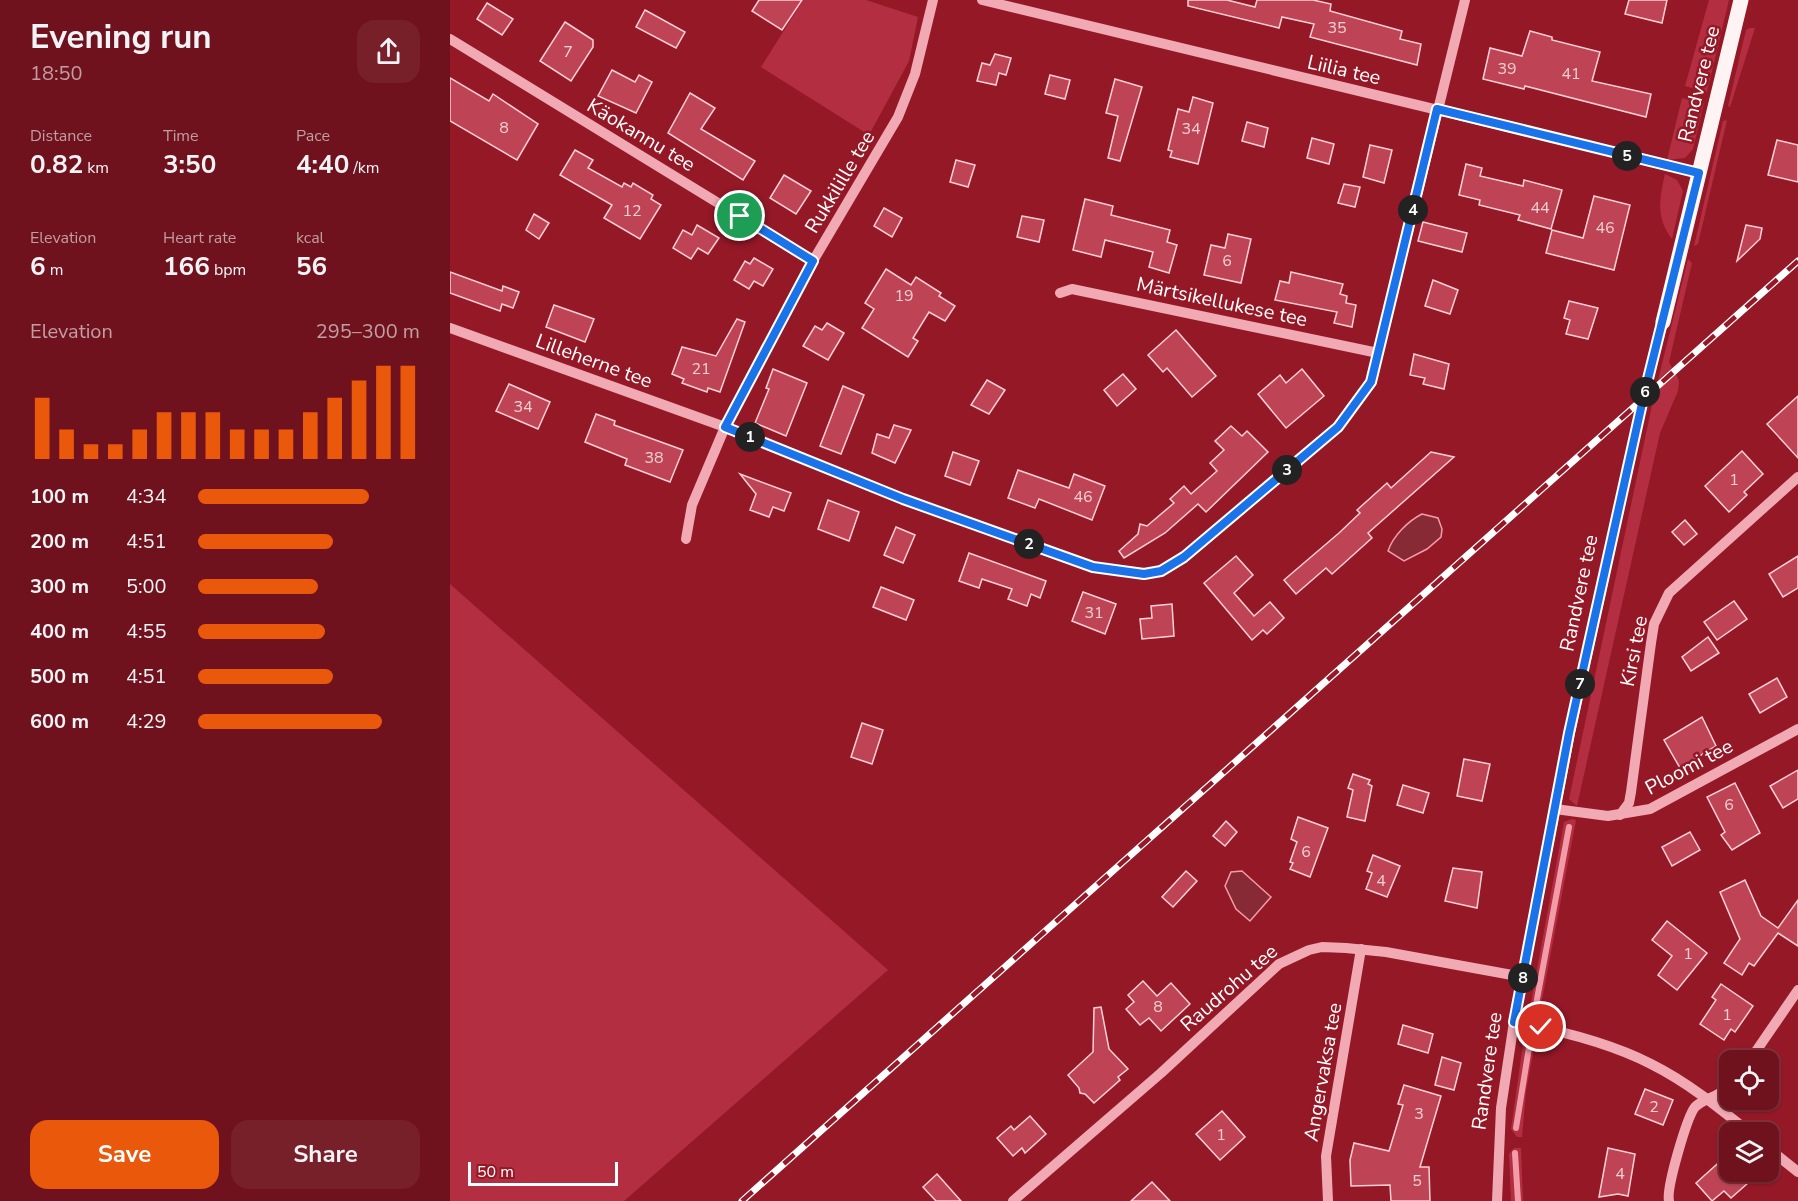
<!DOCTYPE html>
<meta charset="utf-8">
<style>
:root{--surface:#70121d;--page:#78202a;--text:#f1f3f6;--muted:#c09ea4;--line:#82323b;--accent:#ea580c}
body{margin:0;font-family:"Nunito Sans",sans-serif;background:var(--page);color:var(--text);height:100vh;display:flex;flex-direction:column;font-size:22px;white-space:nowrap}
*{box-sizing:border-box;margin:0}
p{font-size:20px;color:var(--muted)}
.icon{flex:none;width:33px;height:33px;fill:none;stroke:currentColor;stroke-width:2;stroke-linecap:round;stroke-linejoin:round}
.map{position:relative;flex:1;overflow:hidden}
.drawer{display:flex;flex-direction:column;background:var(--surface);width:450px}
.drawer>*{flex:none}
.controls{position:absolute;left:1269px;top:1050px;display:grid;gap:12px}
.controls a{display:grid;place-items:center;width:60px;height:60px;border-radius:12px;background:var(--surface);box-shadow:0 2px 4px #0004,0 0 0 2px var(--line);font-size:30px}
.scale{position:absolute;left:18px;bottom:15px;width:150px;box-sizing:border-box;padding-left:6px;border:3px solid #fff;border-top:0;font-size:16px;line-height:21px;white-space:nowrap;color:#fff;-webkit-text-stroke:4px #951827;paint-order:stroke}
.pin{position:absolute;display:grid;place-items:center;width:51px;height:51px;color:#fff;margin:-26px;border:3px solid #fff;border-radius:50%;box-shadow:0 2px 6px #0007}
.km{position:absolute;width:30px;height:30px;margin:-15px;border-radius:50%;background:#222;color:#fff;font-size:16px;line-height:30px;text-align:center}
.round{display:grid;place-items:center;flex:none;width:63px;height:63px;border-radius:18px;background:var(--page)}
.headline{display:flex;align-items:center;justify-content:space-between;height:102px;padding:0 30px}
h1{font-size:33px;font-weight:700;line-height:45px}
.figures{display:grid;grid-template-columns:repeat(3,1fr);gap:9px;height:102px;padding:6px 30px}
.figures div{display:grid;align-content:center}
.figures b{font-size:26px;font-weight:700}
.figures small{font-size:16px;font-weight:400}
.figures p{font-size:16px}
.chart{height:168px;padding:12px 30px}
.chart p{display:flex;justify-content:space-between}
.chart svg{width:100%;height:108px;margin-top:6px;stroke:var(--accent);stroke-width:6}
.cta{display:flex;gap:12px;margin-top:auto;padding:12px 30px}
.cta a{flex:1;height:69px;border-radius:18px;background:var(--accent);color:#fff;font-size:24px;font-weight:700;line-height:69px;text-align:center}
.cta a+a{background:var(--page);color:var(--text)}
ul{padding:0 30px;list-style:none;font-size:20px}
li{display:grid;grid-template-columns:96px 72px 1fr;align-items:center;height:45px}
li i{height:15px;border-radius:8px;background:var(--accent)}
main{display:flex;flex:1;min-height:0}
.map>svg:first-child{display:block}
.green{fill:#b42e41}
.water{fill:#872a35;stroke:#f39ca9;stroke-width:1.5}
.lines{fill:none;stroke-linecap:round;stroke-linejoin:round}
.stream{stroke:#f39ca9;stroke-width:6}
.building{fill:#be4455;stroke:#fcd0d6;stroke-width:1.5}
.minor{stroke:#f1a9b3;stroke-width:10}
.major{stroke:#fff3f4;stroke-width:15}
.rail-casing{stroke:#fff;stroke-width:7}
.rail{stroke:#951827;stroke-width:4.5;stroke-dasharray:14;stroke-linecap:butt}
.route-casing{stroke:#fff;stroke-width:12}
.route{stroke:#1a73e8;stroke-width:8}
.labels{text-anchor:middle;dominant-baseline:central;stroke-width:5;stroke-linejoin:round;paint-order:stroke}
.number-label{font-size:16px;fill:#efd0d4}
.street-label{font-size:20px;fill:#fff;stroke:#951827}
</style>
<main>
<section class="drawer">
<div class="headline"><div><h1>Evening run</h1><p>18:50</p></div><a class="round"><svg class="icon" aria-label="share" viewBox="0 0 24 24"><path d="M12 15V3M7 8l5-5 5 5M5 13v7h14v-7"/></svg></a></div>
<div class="figures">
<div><p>Distance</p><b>0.82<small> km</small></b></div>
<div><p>Time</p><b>3:50</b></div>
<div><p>Pace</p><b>4:40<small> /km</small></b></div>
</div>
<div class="figures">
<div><p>Elevation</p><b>6<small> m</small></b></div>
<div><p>Heart rate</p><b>166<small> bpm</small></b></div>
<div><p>kcal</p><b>56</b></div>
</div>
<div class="chart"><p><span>Elevation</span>295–300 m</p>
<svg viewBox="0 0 160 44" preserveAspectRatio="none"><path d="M5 44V19M15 44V32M25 44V38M35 44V38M45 44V32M55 44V25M65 44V25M75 44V25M85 44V32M95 44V32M105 44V32M115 44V25M125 44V19M135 44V12M145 44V6M155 44V6"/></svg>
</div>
<ul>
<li><b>100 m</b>4:34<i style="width:77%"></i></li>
<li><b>200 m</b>4:51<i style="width:61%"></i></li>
<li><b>300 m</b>5:00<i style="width:54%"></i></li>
<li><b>400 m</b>4:55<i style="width:57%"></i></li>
<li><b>500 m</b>4:51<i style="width:61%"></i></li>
<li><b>600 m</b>4:29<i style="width:83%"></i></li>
</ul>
<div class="cta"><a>Save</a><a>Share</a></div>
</section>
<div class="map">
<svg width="1348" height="1201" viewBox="0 0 1348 1201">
<rect width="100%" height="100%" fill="#951827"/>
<g class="green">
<path d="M353 0H416L468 17 459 61 419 135 311 67Z"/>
<path d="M1259 0H1279L1257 92 1235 86Z"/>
<path d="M1300 28H1305L1280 107 1278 106 1296 30Z"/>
<path d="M1232 98 1254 103 1243 149 1235 158 1217 160Z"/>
<path d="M1277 120 1248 244 1244 246 1273 121Z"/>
<path d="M1215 174 1227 180 1233 191 1222 239C1206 218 1209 200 1215 174Z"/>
<path d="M1238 259 1242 263 1219 362 1222 368 1208 380Z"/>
<path d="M1226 374 1229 381 1228 391 1210 433 1127 806 1119 799 1205 391Z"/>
<path d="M0 584 438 970 174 1201H0Z"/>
<path d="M1122 819 1126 820 1088 1021 1079 1013 1114 822Z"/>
<path d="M1083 1032H1087L1076 1091 1072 1137H1067L1061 1129 1074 1037Z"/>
<path d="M1064 1148H1071L1073 1201H1061L1059 1154Z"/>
</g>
<g class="water">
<path d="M972 514 988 518 992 529 991 537 977 549 954 561 938 551C943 536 958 521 972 514Z"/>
<path d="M792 871 821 897 800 921 786 909 775 886 781 872Z"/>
</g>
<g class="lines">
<g class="stream">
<path d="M1085 1010 1119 827"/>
<path d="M1066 1128 1080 1041"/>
<path d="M1065 1153 1068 1201"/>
</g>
</g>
<g class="building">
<path d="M309 0H352L332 30 302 11Z"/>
<path d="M738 0H777L805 7 807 0H863L881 4 880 11 952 31 950 39 971 44 967 65 860 37 864 24 832 17 829 28 738 6Z"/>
<path d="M1179 0H1217L1212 23 1175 14Z"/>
<path d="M37 3 63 19 52 35 27 19Z"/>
<path d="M195 10 235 32 226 48 186 27Z"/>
<path d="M115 22 143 40V47L121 81 90 61Z"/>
<path d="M1080 31 1102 37V40L1150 52 1142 81 1201 94 1196 117 1075 86 1074 89 1033 79 1040 48 1072 56Z"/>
<path d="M545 54 561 58 556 75 549 73 546 85 527 81 532 63 540 65Z"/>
<path d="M162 70 185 82 189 75 202 82 186 113 148 96Z"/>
<path d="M600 75 620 80 615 99 595 94Z"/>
<path d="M0 78 39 101 43 94 88 124 67 160 0 121Z"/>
<path d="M665 79 692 87 670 161 658 158 668 116 656 113Z"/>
<path d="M240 93 265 108 251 129 305 161 293 180 218 133Z"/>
<path d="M743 97 763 103 748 164 720 157 722 151 718 150 728 109 739 112Z"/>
<path d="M797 122 818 128 814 147 792 141Z"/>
<path d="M862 138 884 144 879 164 857 158Z"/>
<path d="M1327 140 1348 145V182L1318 175Z"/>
<path d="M920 145 942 150 934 183 913 177Z"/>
<path d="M125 150 143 160 138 168 172 187 174 183 181 187 183 183 203 195 201 199 211 205 190 239 154 218 162 205 110 175Z"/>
<path d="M506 160 525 165 518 187 500 182Z"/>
<path d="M1016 164 1032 168 1030 176 1073 186 1074 180 1112 190 1101 229 1068 220 1070 215 1029 205 1030 200 1009 195Z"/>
<path d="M334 175 361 191 346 214 320 198Z"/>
<path d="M894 184 910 187 905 207 888 203Z"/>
<path d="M1144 196 1180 205 1164 270 1096 253 1102 230 1133 238Z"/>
<path d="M635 199 663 206 661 215 720 230 717 242 727 245 719 273 699 267 703 252 655 240 651 257 623 250Z"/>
<path d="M434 208 452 218 442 237 424 226Z"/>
<path d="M84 214 99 223 89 239 76 230Z"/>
<path d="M572 216 594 220 589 242 567 237Z"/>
<path d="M973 222 1017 233 1012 252 968 241Z"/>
<path d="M247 225 269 238 258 254 248 248 241 259 223 248 233 230 242 235Z"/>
<path d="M1296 225 1312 228 1310 239 1287 261Z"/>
<path d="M778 234 801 239 791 283 754 275 761 245 775 248Z"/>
<path d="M304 258 323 269 313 286 304 281 299 289 284 280 295 261 300 264Z"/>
<path d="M436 269 461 285 466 277 491 293 489 296 505 306 495 321 479 312 463 338 468 341 458 357 412 328 424 309 415 303Z"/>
<path d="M0 272 52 291 53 286 69 292 63 308 52 304 50 311 0 293Z"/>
<path d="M841 272 893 284 890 294 897 296 896 303 906 305 902 327 884 323 887 312 825 300 830 281 839 283Z"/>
<path d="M983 280 1008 290 1000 314 975 306Z"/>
<path d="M1119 301 1148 308 1138 339 1116 334 1120 320 1114 318Z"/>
<path d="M104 305 144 319 135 342 96 327Z"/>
<path d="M287 319 295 322 270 392 258 388 257 392 232 383 234 379 222 374 232 347 266 356Z"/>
<path d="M377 323 394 333 378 360 353 346 365 326 372 330Z"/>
<path d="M726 330 766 376 742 397 717 368 713 372 698 355Z"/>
<path d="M964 354 999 364 994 389 973 384 975 378 960 375Z"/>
<path d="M323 369 357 383 336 436 305 423 319 389 316 388Z"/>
<path d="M852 369 874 396 836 428 808 394 830 375 836 383Z"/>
<path d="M673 374 686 389 667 406 654 390Z"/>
<path d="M537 380 555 390 539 414 521 405Z"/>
<path d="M59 384 100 402 88 429 46 411Z"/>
<path d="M393 386 414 395 391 454 370 446Z"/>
<path d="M1348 396V458L1317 424Z"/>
<path d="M146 414 165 421 164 425 233 450 220 482 175 465 177 459 135 442Z"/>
<path d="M444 425 461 430 445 463 422 453 427 434 439 438Z"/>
<path d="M781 426 792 436 797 431 818 452 756 512 748 504 715 533 674 558 669 551 688 534 690 524 697 526 724 503 720 499 734 486 741 494 767 471 760 463 774 450 765 441Z"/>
<path d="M1292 451 1313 474 1294 492 1297 495 1279 512 1255 486Z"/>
<path d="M503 452 529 461 520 485 495 476Z"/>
<path d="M981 452 1004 457 918 533 922 538 882 574 876 568 846 594 834 580 889 533 910 513 907 510 937 483 941 488Z"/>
<path d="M568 470 619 488 624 474 655 486 642 520 589 499 585 508 558 498Z"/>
<path d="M290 474 341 493 334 511 323 507 319 517 300 510 306 494Z"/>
<path d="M378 500 409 512 399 541 368 529Z"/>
<path d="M1235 520 1247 534 1234 545 1222 532Z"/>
<path d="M446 527 465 535 453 563 434 555Z"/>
<path d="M519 553 596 581 590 598 581 594 577 606 558 599 562 589 532 579 529 588 509 581Z"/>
<path d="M786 556 803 575 784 593 804 616 820 602 834 618 817 634 813 630 802 640 754 583Z"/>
<path d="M1348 556V588L1333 597 1319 574Z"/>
<path d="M431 587 464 600 456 620 423 607Z"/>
<path d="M633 592 666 604 655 634 622 621Z"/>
<path d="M1284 601 1297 619 1267 640 1254 622Z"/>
<path d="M722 604 724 636 692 639 690 619 702 618 701 606Z"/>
<path d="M1258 637 1269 653 1241 671 1232 657Z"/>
<path d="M1327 678 1337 697 1310 713 1299 694Z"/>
<path d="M1252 717 1266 746 1230 768 1214 740Z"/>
<path d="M412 723 433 730 422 764 401 757Z"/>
<path d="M1014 759 1040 764 1032 801 1007 796Z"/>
<path d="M1348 770V799L1333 808 1320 786Z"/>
<path d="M903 774 920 780 918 784 922 786 915 821 897 817 903 790 898 788Z"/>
<path d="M1285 783 1310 833 1282 850 1271 835 1275 832 1257 797Z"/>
<path d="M953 785 979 793 973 813 947 805Z"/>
<path d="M848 817 878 828 860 877 840 869 843 863 840 862 847 842 841 839Z"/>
<path d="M776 821 787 832 775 846 763 836Z"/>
<path d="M1240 832 1250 850 1222 866 1212 847Z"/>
<path d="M923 855 950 866 937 897 916 889 922 873 917 871Z"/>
<path d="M1003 868 1032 872 1027 908 995 901Z"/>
<path d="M736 871 747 881 723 907 712 897Z"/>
<path d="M1295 880 1311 916 1328 928 1348 900V946L1328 933 1304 966 1299 963 1292 975 1274 963 1290 939 1270 892Z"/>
<path d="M1217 921 1257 953 1227 990 1208 975 1222 956 1202 940Z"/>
<path d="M693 981 707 996 721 983 740 1004 711 1031 699 1018 690 1025 676 1009 684 1002 678 995Z"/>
<path d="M1271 984 1303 1006 1285 1032 1281 1029 1274 1040 1250 1024 1266 1000 1262 997Z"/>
<path d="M651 1007 659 1049 678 1069 668 1077 670 1080 644 1103 635 1094 630 1093 629 1088 618 1075 643 1052 644 1008Z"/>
<path d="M953 1025 983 1034 978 1053 948 1044Z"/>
<path d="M992 1057 1011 1063 1004 1090 985 1085Z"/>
<path d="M954 1085 991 1096 970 1167H979L980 1201H941L940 1185 901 1186 900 1160 904 1143 939 1151 953 1105 948 1104Z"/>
<path d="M1195 1089 1223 1100 1213 1125 1185 1114Z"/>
<path d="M772 1111 795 1137 770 1160 746 1134Z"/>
<path d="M580 1116 596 1134 575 1153 572 1148 563 1156 547 1138 561 1126 564 1130Z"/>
<path d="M1158 1148 1185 1154 1178 1196 1168 1194 1149 1197Z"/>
<path d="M1275 1157 1280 1162V1172H1288L1298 1183 1281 1198 1274 1191 1262 1201 1246 1183Z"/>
<path d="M487 1174 511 1201H486L473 1187Z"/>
<path d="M702 1182 720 1201H681Z"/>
</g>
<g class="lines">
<g class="minor">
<path d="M532 0 1249 173"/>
<path d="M0 39 363 261"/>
<path d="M610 293 622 289 928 353"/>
<path d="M0 328 275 427 453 499 643 567 694 574 711 571 734 557 888 427 921 382 1015 0"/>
<path d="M236 539 242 505 275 427 363 261 448 117 465 74 483 0"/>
<path d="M1105 809 1158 816 1200 809 1348 729"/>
<path d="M1170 815 1179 803 1181 792 1201 643 1204 624 1219 593 1348 477"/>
<path d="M1064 1022C1107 1030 1162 1044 1201 1064 1237 1082 1268 1107 1299 1132"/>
<path d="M1300 1060 1348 990"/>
<path d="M1318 1148 1348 1172"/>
<path d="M563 1201 711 1073 829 964 859 950 872 947 896 948 936 952 1073 977"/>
<path d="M878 1201 876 1156 911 949"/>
<path d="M1047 1201 1051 1108 1064 1022 1120 733 1193 399 1213 322"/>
<path d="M1219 1201C1216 1188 1237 1117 1245 1107 1255 1097 1269 1098 1280 1085"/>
</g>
<path class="major" d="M1213 322 1291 0"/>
<g class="rail-casing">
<path id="rail" d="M292 1201 1348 261"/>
</g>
<use href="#rail" class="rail"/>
</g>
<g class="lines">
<g class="route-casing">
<path id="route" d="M290 216 363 261 275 427 453 499 643 567 694 574 711 571 734 557 888 427 921 382 987 109 1249 173 1193 399 1119 733 1064 1022 1091 1027"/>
</g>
<use href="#route" class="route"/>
</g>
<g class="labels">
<g class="number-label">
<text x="887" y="28">35</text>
<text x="118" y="52">7</text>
<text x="1057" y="69">39</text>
<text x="1121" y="74">41</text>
<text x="54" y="128">8</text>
<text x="741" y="129">34</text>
<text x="1090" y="208">44</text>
<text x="182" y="211">12</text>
<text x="1155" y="228">46</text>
<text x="777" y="261">6</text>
<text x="454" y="296">19</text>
<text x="251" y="369">21</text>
<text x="73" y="407">34</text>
<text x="204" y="458">38</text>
<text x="1284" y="480">1</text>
<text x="633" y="497">46</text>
<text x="644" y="613">31</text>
<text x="1279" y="805">6</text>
<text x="856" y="852">6</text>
<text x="931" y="881">4</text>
<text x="1238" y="954">1</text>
<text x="708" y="1007">8</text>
<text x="1277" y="1015">1</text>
<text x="1204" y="1107">2</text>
<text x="969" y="1114">3</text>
<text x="771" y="1135">1</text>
<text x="1170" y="1174">4</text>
<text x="967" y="1181">5</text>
</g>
<g class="street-label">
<text transform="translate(894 70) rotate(13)">Liilia tee</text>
<text transform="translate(1249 84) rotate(-76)">Randvere tee</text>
<text transform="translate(191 135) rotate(31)">Käokannu tee</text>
<text transform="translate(390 182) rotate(-59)">Rukkilille tee</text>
<text transform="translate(772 302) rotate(12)">Märtsikellukese tee</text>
<text transform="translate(144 361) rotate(20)">Lilleherne tee</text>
<text transform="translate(1129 593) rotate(-78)">Randvere tee</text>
<text transform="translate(1184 651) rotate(-79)">Kirsi tee</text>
<text transform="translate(1239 767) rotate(-28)">Ploomi tee</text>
<text transform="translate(779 988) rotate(-41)">Raudrohu tee</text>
<text transform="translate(1037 1071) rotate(-82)">Randvere tee</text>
<text transform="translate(873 1072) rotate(-80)">Angervaksa tee</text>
</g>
</g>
</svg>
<div class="controls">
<a><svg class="icon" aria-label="locate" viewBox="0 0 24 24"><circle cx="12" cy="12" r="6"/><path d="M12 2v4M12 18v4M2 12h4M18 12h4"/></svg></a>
<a><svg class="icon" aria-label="layers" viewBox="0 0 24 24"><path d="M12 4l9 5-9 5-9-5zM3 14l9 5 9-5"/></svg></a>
</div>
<div class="scale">50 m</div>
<div class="pin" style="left:290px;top:216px;background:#1e9e55"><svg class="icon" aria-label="arrive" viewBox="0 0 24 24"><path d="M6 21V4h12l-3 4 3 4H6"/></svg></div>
<div class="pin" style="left:1091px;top:1027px;background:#d93025"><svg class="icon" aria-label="check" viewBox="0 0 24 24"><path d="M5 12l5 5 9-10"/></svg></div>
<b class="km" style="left:300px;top:437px">1</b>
<b class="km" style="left:579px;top:544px">2</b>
<b class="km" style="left:837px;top:470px">3</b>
<b class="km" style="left:963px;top:210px">4</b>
<b class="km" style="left:1177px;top:156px">5</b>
<b class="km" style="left:1195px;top:392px">6</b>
<b class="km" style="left:1130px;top:684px">7</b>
<b class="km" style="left:1073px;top:978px">8</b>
</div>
</main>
